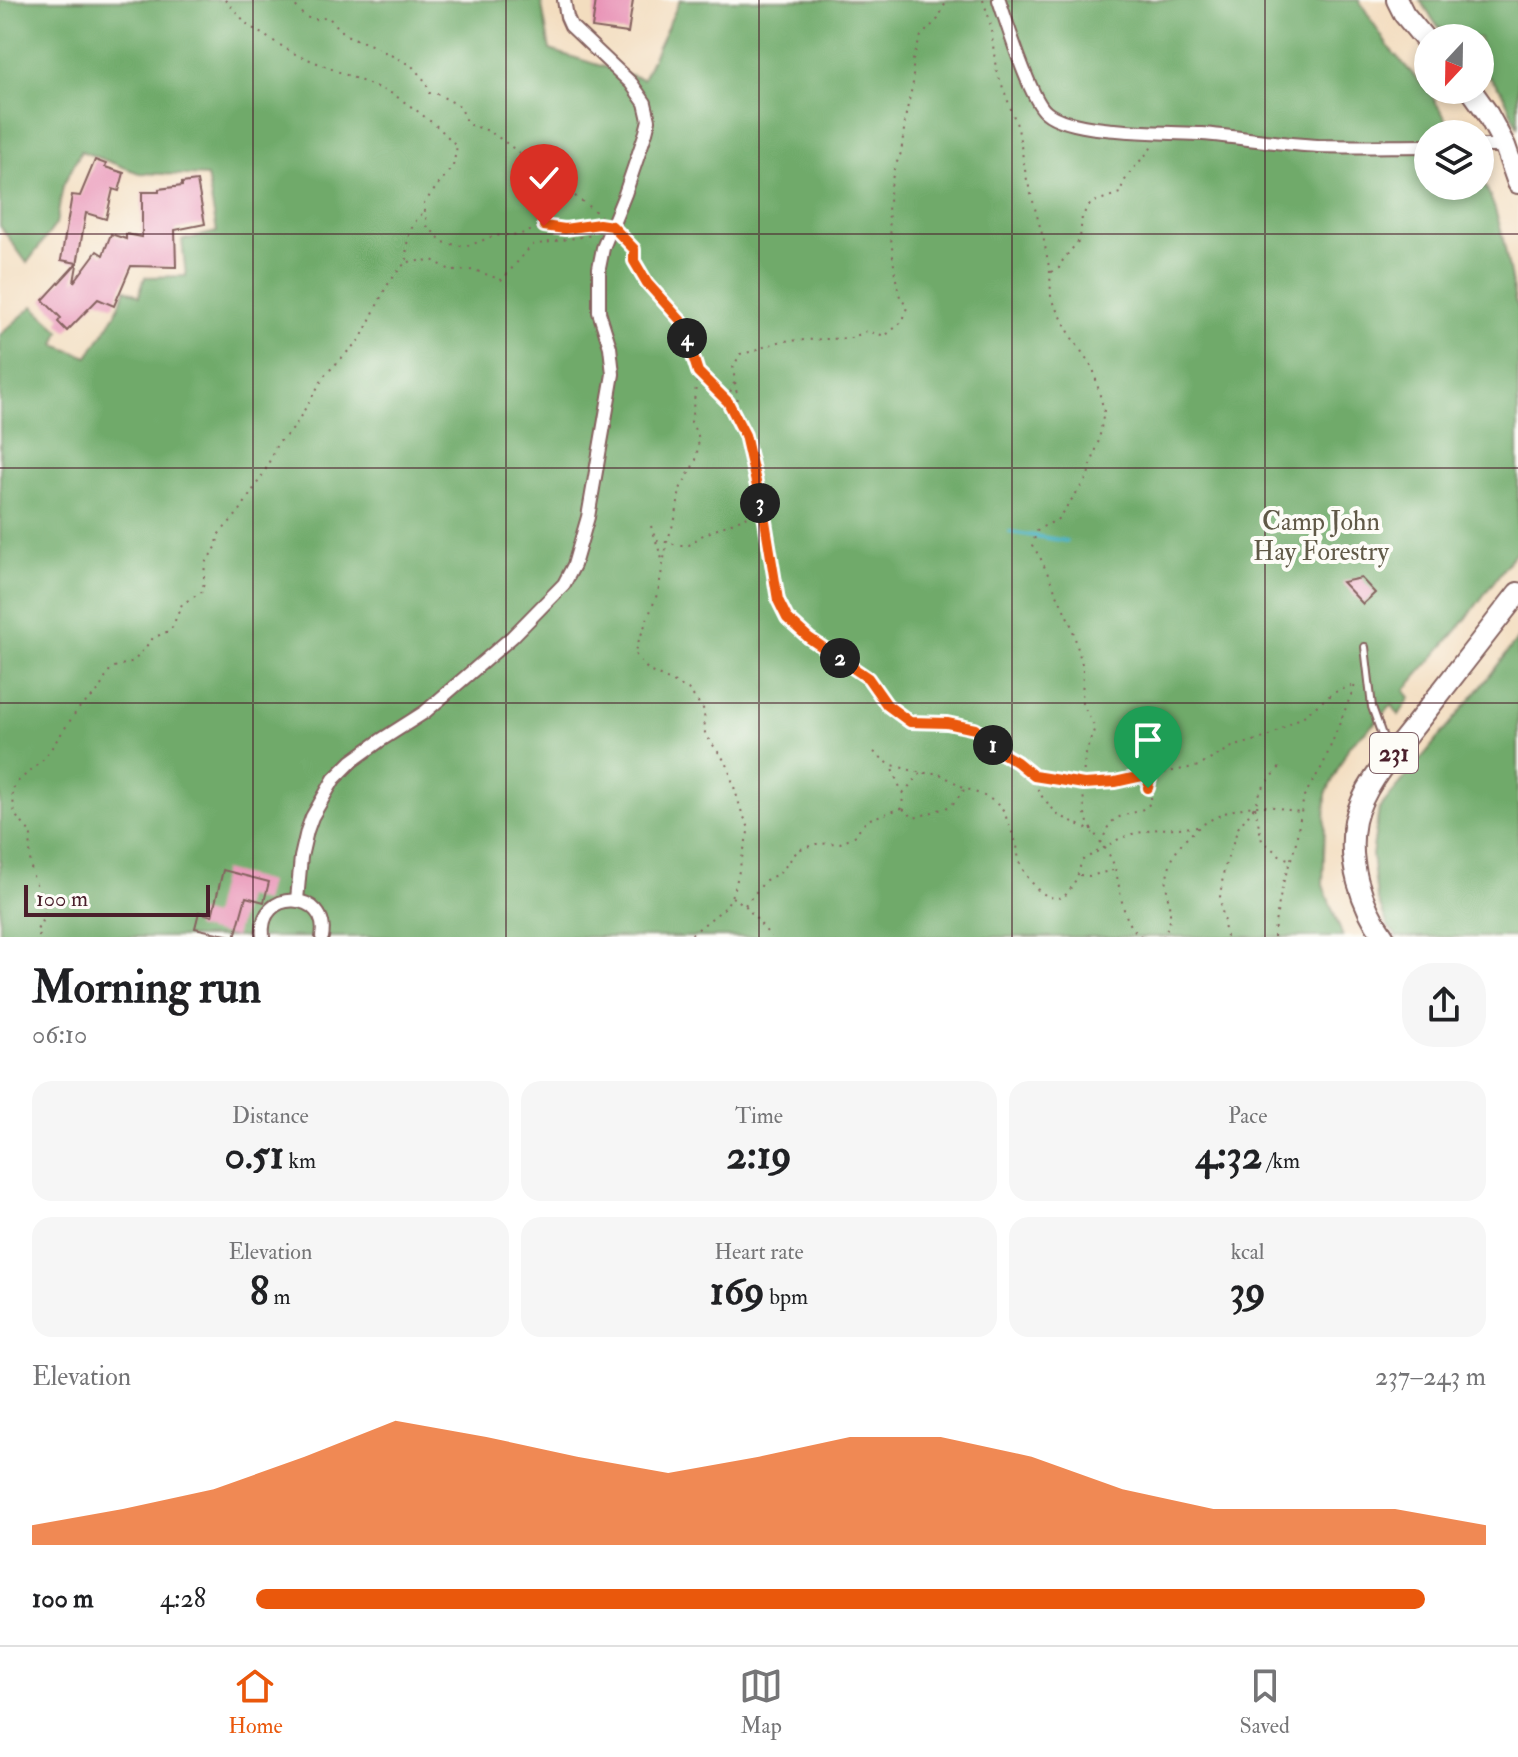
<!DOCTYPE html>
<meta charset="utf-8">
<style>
:root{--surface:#fff;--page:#f6f6f6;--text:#202124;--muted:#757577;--line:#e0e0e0;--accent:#ea580c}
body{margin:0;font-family:"IM FELL Double Pica",serif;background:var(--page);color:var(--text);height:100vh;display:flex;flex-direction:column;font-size:30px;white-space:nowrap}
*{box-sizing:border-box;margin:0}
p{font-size:26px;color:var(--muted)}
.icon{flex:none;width:44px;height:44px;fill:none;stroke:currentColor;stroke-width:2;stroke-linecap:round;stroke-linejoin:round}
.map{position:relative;height:937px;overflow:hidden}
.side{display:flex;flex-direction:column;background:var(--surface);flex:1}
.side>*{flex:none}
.needle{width:52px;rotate:202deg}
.controls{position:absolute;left:1414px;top:24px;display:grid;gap:16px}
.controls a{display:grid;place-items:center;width:80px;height:80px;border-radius:50%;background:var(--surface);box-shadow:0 4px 12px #0003;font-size:40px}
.scale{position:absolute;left:24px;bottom:20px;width:186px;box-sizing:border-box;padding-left:8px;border:4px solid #4a1f2b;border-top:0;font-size:22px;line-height:28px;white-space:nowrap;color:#4a1f2b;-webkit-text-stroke:6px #fdfcf7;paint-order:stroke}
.pin{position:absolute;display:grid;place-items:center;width:68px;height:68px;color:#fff;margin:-82px -34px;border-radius:50% 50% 50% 0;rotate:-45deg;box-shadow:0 0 8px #0007}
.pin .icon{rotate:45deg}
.km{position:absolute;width:40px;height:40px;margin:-20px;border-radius:50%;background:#222;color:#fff;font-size:22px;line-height:40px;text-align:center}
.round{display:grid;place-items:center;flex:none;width:84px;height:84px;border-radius:32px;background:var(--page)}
.overview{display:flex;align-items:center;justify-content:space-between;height:136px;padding:0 32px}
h1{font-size:44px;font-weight:700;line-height:60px}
.metrics{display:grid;grid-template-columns:repeat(3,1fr);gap:12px;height:136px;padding:8px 32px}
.metrics div{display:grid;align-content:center;border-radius:20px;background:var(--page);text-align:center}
.metrics b{font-size:40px;font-weight:700}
.metrics small{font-size:22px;font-weight:400}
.metrics p{font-size:22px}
.chart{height:224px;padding:16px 32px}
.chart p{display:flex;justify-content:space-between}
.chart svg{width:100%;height:144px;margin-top:8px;fill:var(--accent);opacity:.7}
ul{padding:0 32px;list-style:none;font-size:26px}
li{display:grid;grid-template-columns:128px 96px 1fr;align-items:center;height:60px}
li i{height:20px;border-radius:10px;background:var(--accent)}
.tab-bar{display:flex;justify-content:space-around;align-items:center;height:112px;border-top:2px solid var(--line);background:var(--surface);font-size:22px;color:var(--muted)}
.tab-bar a{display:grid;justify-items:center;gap:4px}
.tab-bar .active{color:var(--accent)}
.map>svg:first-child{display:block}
.forest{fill:#6faa6a;stroke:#5c644a;stroke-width:2}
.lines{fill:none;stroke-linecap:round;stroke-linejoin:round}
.stream{stroke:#46b1c4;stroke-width:4}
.building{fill:#e995b8}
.lane-casing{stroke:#85625f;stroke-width:10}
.street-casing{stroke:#85625f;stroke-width:16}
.primary-casing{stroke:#85625f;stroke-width:24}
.path{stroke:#85625f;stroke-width:2;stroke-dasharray:2 6;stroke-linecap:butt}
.lane{stroke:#fff;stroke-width:6}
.street{stroke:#fff;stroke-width:12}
.primary{stroke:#fff;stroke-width:20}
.route-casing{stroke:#fff;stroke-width:16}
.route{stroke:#ea580c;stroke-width:10}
.grid{fill:none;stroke:#4a1f2b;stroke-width:2;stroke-opacity:0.55}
.labels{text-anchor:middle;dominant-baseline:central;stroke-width:8;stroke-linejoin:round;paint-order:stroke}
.shield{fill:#fdfcf7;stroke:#806168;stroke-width:2}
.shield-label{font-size:24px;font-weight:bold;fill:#4a1f2b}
.park-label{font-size:26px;fill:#605947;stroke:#fdfcf7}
</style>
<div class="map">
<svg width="1518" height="937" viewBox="0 0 1518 937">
<rect width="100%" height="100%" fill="#fdfcf7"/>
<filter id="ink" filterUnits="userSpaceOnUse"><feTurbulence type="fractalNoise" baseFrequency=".0125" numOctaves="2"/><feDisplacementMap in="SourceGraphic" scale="16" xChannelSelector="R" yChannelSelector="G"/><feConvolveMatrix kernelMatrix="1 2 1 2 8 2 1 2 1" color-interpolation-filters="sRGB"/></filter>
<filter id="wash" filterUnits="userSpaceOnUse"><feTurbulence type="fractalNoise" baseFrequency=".006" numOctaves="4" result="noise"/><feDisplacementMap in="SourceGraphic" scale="32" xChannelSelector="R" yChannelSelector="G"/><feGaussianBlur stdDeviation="1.8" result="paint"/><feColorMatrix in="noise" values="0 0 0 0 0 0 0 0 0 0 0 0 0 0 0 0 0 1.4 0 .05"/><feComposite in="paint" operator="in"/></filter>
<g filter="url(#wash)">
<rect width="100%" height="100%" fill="#f3ddbf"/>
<g class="forest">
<path d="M0 0H541L550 50 643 79 680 0H1359L1389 48 1430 93 1455 134H1428V186H1480V176C1502 213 1506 258 1515 300L1518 308V549L1463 623 1405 690 1410 698 1399 715 1392 705 1378 720 1349 746 1326 794 1323 885 1343 937H0V335L33 306 60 331 55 345 88 357 116 313 126 289 139 296 145 277 186 276 182 240 217 232 207 176 139 173 81 151 63 186 56 224 27 263 0 226Z"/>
<path d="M1420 0H1518V128L1502 91 1480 67V38H1451L1436 24Z"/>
<path d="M1518 638V937H1397L1388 926 1377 898 1372 855 1379 809 1481 687Z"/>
</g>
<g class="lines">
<path class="stream" d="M1010 532 1066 541"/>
</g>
<g id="blocks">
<g class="building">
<path d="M596 0H633L628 33 592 28Z"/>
<path d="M95 160 106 164 105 167 124 173 119 191 113 189 106 219 86 213 74 282 97 251 103 255 111 234 126 239V234L142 237V192H159V189L182 186V183L197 181 205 224 175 230 176 267 131 266 114 306 98 299 67 331 58 322 61 318 43 300 77 263 61 260 72 195 80 196Z"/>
<path d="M1361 578 1375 593 1363 604 1342 582Z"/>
<path d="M223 870 269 882 264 902 246 897 235 937 195 928 199 912 212 916Z"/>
</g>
</g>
</g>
<g filter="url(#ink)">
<use href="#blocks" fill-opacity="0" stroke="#85625f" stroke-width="2"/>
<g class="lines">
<g class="lane-casing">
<path id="lane" d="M1365 647 1372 707 1388 752"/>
</g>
<g class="street-casing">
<g id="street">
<path d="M999 0C1007 23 1030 99 1046 112 1071 134 1166 132 1202 134 1240 137 1279 144 1318 146 1354 147 1391 146 1428 146"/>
<path d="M1480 146H1505"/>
<path d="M297 900 301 857 307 831 312 817 334 779 352 761 381 740 425 712 512 637 564 584 574 565 588 517 613 374 610 347 599 312V268L603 248 625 194 646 132 649 120 645 103 631 83 571 26 567 17 564 0"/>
<path d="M263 937C257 886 331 891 322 937"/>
</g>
</g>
<g class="primary-casing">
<g id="primary">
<path d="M1397 0 1404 14 1428 43"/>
<path d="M1471 90 1486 111 1505 146 1518 183"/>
<path d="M1384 937C1361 905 1347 861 1355 821 1363 784 1398 748 1420 719 1453 677 1485 635 1518 593"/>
</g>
</g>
<g class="path">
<path d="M225 0 249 26 293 53 393 94 416 110 439 128 457 146 453 166 424 203 427 226 443 242 465 247 494 236 521 234 544 226 565 229 599 224"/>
<path d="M291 0C303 16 307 23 328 17L346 35 371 45 412 66 426 82 429 93H435L460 106 468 124 489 131 505 142 601 216"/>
<path d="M983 0 990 21 996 69 1018 128 1026 176 1044 241 1050 272 1051 297 1072 338 1093 368 1104 411 1099 440 1087 478 1057 520 1038 529 1032 545 1040 557 1072 627 1083 668 1082 703 1095 728C1087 747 1082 763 1084 784L1115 782 1199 766 1232 747 1268 737 1305 715 1333 693 1356 684"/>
<path d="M623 237 634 249V261L643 273 647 283 682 322 698 372 691 422 699 438 696 460 680 489 676 516 667 542 658 592 634 653 649 671 688 689 704 710 705 734 727 764 742 813 749 828 735 888 726 907 688 937"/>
<path d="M407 260C405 242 410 224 424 212"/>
<path d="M1051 272 1059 268 1063 260 1080 239 1082 216 1091 203 1120 193C1125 172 1142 162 1153 145"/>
<path d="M699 373 728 402 745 435 765 521 778 600 787 618 809 638 868 678 887 705 910 722 947 723 975 729 1000 752 1017 762 1034 776 1039 793 1058 815 1084 827 1093 833"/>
<path d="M723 395 730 392 734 383"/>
<path d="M737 416 738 402 733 368 740 354 755 351 766 346 782 341 851 338 867 331 885 336 903 321 907 307 900 297 895 275 888 210 891 186 894 169 901 153 906 114 913 83V60L921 36 938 19 947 0"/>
<path d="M651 526 663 562"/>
<path d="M657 540 678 545H689L701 536 762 510"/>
<path d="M874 752 889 764 921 773H938L965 788 989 798 998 805 1004 812 1017 845 1019 862 1026 875 1037 889 1048 897 1063 898C1073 886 1079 877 1081 861L1119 839 1132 834 1158 829 1198 827"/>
<path d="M1034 776 1084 784C1084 792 1083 801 1084 809 1087 829 1102 841 1111 858 1123 883 1117 919 1142 937"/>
<path d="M903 793 920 774"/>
<path d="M1255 807 1262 841 1282 857 1291 860"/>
<path d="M903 809 914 818 951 806 964 790"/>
<path d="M1101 843C1104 838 1106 829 1110 824 1122 810 1140 817 1152 801L1148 788 1151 775"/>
<path d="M1080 875 1090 876 1113 870"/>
<path d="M732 897 745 905 771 937"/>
<path d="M745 905 766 880 781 872 798 850 816 844 840 843 856 835 861 826 870 819 902 808 903 794 890 765"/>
<path d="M39 937 37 930C56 900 35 895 31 867 29 856 31 844 31 833L15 815 12 791 16 783 44 759 78 709 97 693 111 668 134 661 153 638 171 630 182 604 203 591 205 563 217 546 218 535 239 512 265 471 277 444 293 429 325 375 361 338 386 287 401 267 407 262 432 260 452 271 474 270 502 280 532 245 593 235"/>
<path d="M1163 937C1165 932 1169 925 1170 920 1171 906 1165 891 1167 877 1173 836 1218 808 1257 806 1272 805 1285 810 1300 812"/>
<path d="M1226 937 1220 897 1224 869 1228 857 1238 828 1255 806 1261 790 1281 766"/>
<path d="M1274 937 1275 923 1283 883 1295 847 1304 796 1323 765 1355 685"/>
</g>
<use href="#lane" class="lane"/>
<use href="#street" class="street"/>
<use href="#primary" class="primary"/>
</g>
</g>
<g class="lines" filter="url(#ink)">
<g class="route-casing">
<path id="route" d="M544 226 565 229 599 224 612 226 634 249V261L647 283 682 322 698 372 728 402 745 435 765 521 778 600 787 618 809 638 868 678 887 705 910 722 947 723 975 729 1000 752 1017 762 1034 776 1084 784 1115 782 1151 774 1148 788"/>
</g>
<use href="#route" class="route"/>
</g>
<path class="grid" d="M253 0V937M506 0V937M759 0V937M1012 0V937M1265 0V937M0 234H1518M0 468H1518M0 703H1518"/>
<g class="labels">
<rect class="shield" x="1370" y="733" width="48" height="40" rx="6"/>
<g class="shield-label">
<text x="1394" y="753">231</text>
</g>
<g class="park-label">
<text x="1321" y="522">Camp John<tspan x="1321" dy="30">Hay Forestry</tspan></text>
</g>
</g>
</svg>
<div class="controls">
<a><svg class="needle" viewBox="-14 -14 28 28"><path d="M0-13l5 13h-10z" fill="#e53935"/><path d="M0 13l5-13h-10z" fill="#757577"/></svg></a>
<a><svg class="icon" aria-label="layers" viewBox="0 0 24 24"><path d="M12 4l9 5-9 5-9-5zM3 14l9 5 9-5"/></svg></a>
</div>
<div class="scale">100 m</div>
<div class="pin" style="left:1148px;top:788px;background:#1e9e55"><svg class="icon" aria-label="arrive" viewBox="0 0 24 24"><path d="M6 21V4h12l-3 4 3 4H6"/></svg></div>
<div class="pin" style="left:544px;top:226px;background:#d93025"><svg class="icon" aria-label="check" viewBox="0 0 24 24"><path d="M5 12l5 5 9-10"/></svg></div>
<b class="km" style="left:993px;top:745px">1</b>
<b class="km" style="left:840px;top:658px">2</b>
<b class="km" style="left:760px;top:503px">3</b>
<b class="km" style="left:687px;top:338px">4</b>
</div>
<section class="side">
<div class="overview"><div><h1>Morning run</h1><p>06:10</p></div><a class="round"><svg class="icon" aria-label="share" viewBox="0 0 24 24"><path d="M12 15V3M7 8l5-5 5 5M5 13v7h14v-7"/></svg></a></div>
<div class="metrics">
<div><p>Distance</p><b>0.51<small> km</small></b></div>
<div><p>Time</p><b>2:19</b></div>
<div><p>Pace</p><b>4:32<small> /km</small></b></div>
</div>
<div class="metrics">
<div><p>Elevation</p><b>8<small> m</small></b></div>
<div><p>Heart rate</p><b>169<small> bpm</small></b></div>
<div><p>kcal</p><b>39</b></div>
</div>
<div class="chart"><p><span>Elevation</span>237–243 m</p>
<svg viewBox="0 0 160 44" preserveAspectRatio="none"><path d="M0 44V38L10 33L20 27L30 17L40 6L50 11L60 17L70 22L80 17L90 11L100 11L110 17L120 27L130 33L140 33L150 33L160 38V44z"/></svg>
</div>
<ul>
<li><b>100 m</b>4:28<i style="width:95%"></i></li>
</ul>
</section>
<nav class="tab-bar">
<a class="active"><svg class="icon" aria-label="home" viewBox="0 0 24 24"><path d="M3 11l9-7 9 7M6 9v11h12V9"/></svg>Home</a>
<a><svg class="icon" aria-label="map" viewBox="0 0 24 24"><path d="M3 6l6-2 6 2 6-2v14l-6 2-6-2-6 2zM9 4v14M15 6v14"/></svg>Map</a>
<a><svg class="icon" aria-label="saved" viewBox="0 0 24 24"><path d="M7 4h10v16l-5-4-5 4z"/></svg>Saved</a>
</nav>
